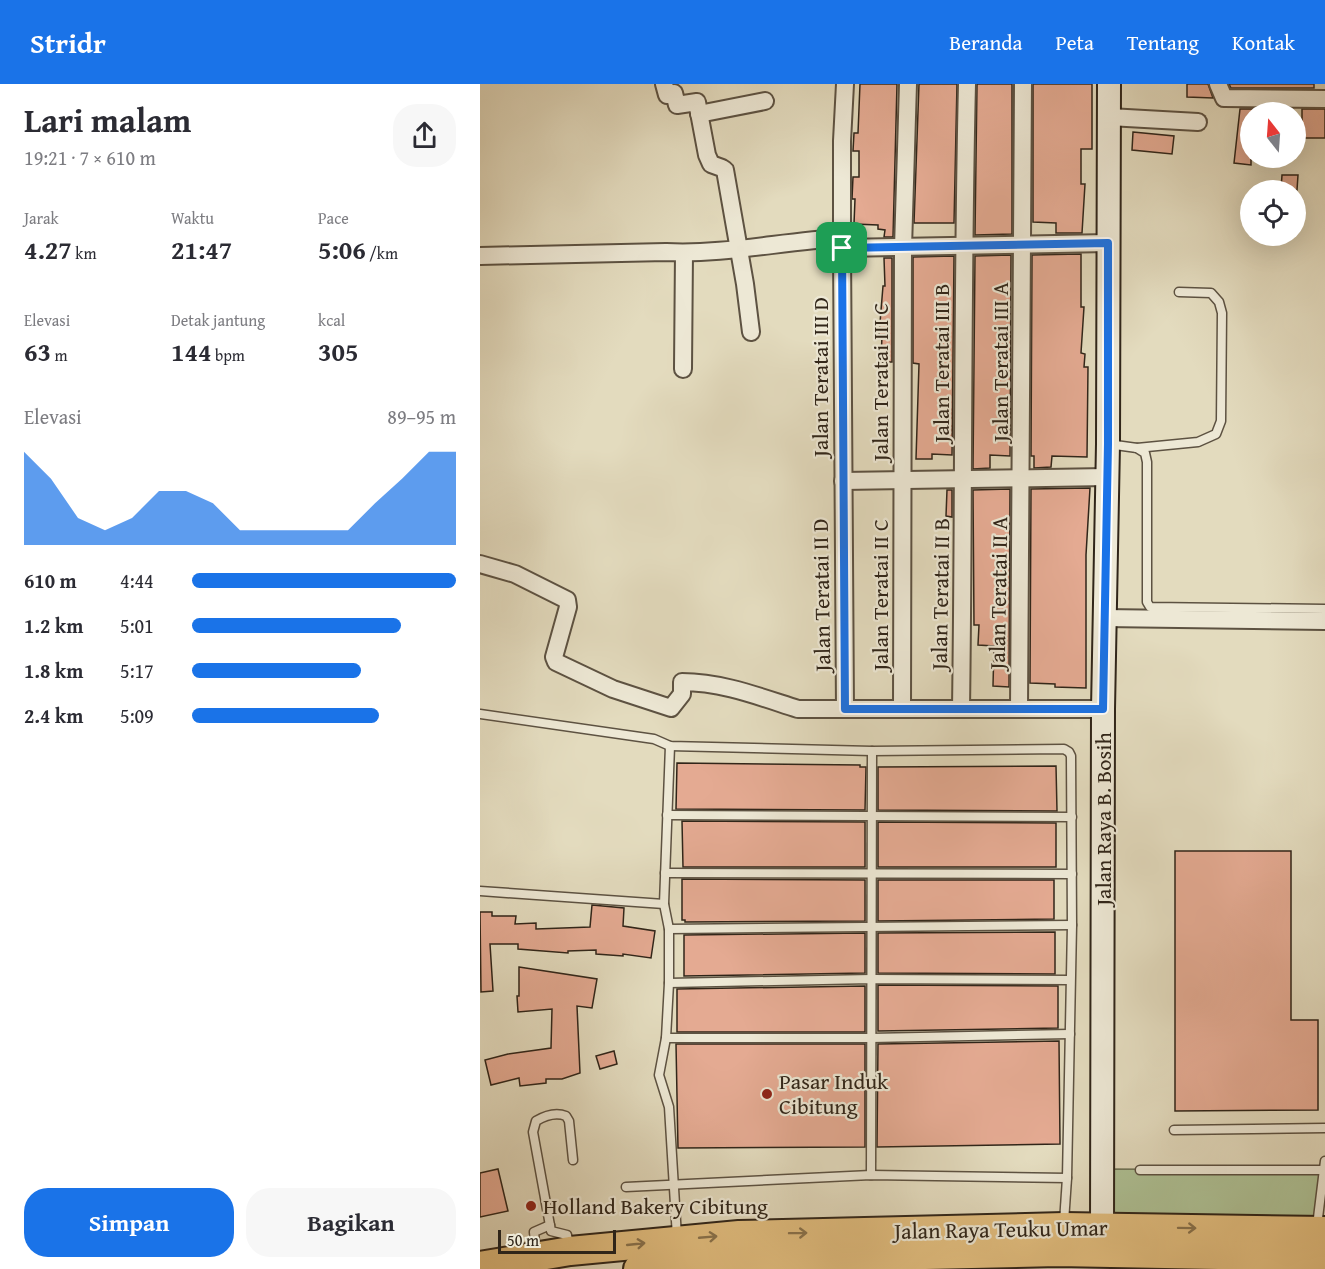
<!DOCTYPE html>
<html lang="id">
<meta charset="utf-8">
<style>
:root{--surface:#fff;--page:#f7f7f7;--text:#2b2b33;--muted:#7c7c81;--accent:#1a73e8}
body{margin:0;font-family:"Gentium Book Plus",serif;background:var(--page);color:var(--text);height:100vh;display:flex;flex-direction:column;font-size:22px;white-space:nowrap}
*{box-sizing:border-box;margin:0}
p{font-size:20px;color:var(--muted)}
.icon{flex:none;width:33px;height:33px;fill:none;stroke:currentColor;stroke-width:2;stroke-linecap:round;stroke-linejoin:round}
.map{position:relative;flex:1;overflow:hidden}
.side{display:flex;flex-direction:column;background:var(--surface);width:480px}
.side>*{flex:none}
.needle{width:39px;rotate:343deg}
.fabs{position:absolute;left:760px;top:18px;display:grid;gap:12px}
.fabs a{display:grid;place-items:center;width:66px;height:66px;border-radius:50%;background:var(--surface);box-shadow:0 6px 24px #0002;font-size:30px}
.scale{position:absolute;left:18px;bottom:15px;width:118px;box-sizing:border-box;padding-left:6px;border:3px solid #302519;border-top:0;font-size:16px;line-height:21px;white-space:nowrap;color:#302519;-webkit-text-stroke:4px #ede8d5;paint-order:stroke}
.pin{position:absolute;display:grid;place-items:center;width:51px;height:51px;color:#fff;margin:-26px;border-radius:12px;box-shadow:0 3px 9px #0006}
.round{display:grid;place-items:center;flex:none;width:63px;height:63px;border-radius:24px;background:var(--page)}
.headline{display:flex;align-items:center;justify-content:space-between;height:102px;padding:0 24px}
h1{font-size:33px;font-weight:600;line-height:45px}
.figures{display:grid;grid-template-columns:repeat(3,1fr);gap:9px;height:102px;padding:6px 24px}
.figures div{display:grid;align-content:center}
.figures b{font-size:26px;font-weight:600}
.figures small{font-size:16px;font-weight:400}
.figures p{font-size:16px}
.chart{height:168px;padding:12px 24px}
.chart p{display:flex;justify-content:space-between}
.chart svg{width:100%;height:108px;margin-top:6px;fill:var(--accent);opacity:.7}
.action{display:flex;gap:12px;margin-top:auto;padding:12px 24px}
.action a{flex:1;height:69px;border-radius:24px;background:var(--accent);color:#fff;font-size:24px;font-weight:600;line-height:69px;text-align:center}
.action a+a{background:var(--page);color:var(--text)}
ul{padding:0 24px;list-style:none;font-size:20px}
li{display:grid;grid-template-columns:96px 72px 1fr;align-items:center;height:45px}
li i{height:15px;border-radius:8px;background:var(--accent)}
header{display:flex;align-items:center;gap:36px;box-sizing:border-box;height:84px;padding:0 30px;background:var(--accent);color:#fff}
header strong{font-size:28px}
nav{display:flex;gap:33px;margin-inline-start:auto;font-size:21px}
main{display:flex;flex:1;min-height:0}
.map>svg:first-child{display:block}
.green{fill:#aec195;stroke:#6f7357;stroke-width:1.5}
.building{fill:#e4aa92;stroke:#302519;stroke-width:1.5}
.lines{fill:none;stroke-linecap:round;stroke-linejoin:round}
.lane-casing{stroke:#5d5242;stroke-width:11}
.street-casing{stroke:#5d5242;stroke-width:20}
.secondary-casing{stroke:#302519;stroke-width:26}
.highway-casing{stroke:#302519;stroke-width:32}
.lane{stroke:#ede8d5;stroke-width:8}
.street{stroke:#ede8d5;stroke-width:16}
.secondary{stroke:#ede8d5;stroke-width:22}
.highway{stroke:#e2be7f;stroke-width:28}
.oneway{stroke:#89724c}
.route-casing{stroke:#fff;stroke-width:12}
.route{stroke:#1a73e8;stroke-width:8}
.poi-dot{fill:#8f2418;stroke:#ede8d5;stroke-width:2}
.labels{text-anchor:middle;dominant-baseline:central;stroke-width:4.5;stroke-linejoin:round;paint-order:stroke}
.street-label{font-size:22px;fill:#302519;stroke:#ede8d5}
.poi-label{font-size:22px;fill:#302519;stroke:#ede8d5;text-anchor:start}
</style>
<header>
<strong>Stridr</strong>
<nav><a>Beranda</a><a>Peta</a><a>Tentang</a><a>Kontak</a></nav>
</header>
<main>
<section class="side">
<div class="headline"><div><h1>Lari malam</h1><p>19:21 · 7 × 610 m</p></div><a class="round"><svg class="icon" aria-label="share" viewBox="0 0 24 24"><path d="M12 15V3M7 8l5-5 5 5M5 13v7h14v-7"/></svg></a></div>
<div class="figures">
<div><p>Jarak</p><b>4.27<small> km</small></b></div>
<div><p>Waktu</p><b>21:47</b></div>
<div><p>Pace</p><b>5:06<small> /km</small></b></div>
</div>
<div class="figures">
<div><p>Elevasi</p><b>63<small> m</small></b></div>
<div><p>Detak jantung</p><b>144<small> bpm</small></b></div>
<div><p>kcal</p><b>305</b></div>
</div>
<div class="chart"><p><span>Elevasi</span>89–95 m</p>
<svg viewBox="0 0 160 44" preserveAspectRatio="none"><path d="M0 44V6L10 17L20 33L30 38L40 33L50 22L60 22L70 27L80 38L90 38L100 38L110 38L120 38L130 27L140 17L150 6L160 6V44z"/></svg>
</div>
<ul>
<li><b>610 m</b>4:44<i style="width:100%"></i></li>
<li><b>1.2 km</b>5:01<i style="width:79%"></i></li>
<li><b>1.8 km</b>5:17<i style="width:64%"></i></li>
<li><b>2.4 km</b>5:09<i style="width:71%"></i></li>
</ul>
<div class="action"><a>Simpan</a><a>Bagikan</a></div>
</section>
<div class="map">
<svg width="845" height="1185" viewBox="0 0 845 1185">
<rect width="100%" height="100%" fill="#e3dbbe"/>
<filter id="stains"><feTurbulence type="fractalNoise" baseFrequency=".00333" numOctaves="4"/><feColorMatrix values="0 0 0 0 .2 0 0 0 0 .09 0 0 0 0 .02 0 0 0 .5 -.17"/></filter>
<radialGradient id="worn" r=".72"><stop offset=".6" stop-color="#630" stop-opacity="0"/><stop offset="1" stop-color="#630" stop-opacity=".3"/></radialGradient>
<path class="green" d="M622 1085 844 1086 836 1146 608 1163Z"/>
<g class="building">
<path d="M380 0H417L413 153H404L405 146 398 145V141L374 140 375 115H372L373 93H379V67H373L374 49H378Z"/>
<path d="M439 0H477L474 139H434Z"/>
<path d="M497 0H532V150L495 151Z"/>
<path d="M553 0H612V65H601V100H605L602 149H576V139L553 138Z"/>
<path d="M707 0H728L733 14 707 13Z"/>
<path d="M749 0H834V4H751Z"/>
<path d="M760 25H783V28H771V81L754 79Z"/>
<rect x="822" y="25" width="23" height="29"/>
<path d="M653 48 694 52 692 70 652 66Z"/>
<path d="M802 91H818L817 106H801Z"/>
<path d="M601 170V223H604L601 269 605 270 604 283H608L607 373 572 372 571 383 554 384V372H551L552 171Z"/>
<path d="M531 171 530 372 510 371V384L493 385 495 172Z"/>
<path d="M474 172 472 371 452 370V375H436L439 280 433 279V173Z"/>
<path d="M404 174H412V278H401L402 251H399L403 202H405Z"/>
<path d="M610 404 606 471V604L575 603V600L550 599 551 405Z"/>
<path d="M530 405 529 603 513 602 514 562 498 561 499 541H494L493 406Z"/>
<path d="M467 406H472V433L466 432Z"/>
<path d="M197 679 380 681V683H386L385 726 196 725Z"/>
<path d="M576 682 577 727 398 726V683Z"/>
<path d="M202 737 385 738V783H203Z"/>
<path d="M398 738 576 739V783H398Z"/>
<path d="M695 767H811V936H838V1026L695 1027Z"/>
<path d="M202 795 385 796V837L205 838V836H202Z"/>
<path d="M398 796H574V835L398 837Z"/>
<path d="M112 821 144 824 143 842 175 847 171 874 143 870V872L116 870V866L88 867V869L38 865V860H10L13 907 1 908 0 828H12V832H36L35 840 56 839V845L110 843Z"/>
<path d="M575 848V890L398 889V849Z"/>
<path d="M385 849V889L204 892V851Z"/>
<path d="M39 883 117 895 112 924 97 922 100 989 82 995H66V999L40 1002 39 994 11 1001 5 976 28 970 71 964 72 925 38 928 37 912H39Z"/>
<path d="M398 901 578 902V944L398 947Z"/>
<path d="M385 902V948H197V905Z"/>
<path d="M579 957 580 1060 397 1063 398 960Z"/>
<path d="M196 960H385V1063L198 1064Z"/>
<path d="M134 967 137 980 120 985 116 972Z"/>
<path d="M18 1085 28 1127 0 1133V1089Z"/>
</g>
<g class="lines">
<g class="lane-casing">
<g id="lane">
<path d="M628 360 657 364 665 369 667 378V518L670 523 845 525"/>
<path d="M657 364 718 358 736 350 741 337 742 229 739 218 731 209 699 208"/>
<path d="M0 630 174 655 190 662 392 667 584 665 589 668 591 672 592 841 587 1094 391 1091 146 1103"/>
<path d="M190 662 184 820 189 845V899L186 954 179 991 189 1023 197 1153"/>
<path d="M187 731 592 733"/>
<path d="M185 789 592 790"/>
<path d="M0 807 184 820"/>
<path d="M189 845 592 841"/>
<path d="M189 899 391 895 590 896"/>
<path d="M186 954H391L590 950"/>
<path d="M694 1046 845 1044"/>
<path d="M660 1086H844"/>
<path d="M391 1091 392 667"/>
<path d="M584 1138 587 1094"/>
<path d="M837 1142 845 1077"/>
<path d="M89 1162 87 1151 71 1147 53 1048 56 1037C66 1031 76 1028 86 1032L89 1037 93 1076"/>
<path d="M56 1169 54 1148 70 1141"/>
</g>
</g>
<g class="street-casing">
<g id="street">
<path d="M184 0 187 11 194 9 197 21 217 18 227 71 231 80 242 84 245 86 265 200 271 248"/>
<path d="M738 0 744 14 845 15"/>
<path d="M219 30 285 17"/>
<path d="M629 33 718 38"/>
<path d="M362 164 628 159"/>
<path d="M0 172 186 168C245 171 303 157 362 154"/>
<path d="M203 285 204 169"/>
<path d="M363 397 627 393"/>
<path d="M0 480 35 490 87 516 88 523 74 573 76 578 133 605 191 624 202 610V598C242 598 280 613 318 625H623"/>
<path d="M624 534 845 537"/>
<path d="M365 625 362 164V57L365 0"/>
<path d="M422 625 423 164 428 0"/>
<path d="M481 625C484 417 482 208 487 0"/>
<path d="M539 625 543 0"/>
</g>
</g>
<g class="secondary-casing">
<path id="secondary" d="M615 1157 622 1148V1144L623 625 628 360 629 0"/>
</g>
<g class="highway-casing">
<g id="highway">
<path d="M0 1182 90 1167 259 1151 584 1143 845 1147"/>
<path d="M158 1185 199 1180 445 1171 578 1168 845 1173"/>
</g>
</g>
<use href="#lane" class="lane"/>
<use href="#street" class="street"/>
<use href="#secondary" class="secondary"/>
<use href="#highway" class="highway"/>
</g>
<defs><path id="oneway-shaft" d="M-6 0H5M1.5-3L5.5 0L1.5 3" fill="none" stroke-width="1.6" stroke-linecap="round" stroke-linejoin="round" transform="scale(1.5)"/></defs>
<g class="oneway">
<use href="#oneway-shaft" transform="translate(707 1144) rotate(1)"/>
<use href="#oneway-shaft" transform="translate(318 1149) rotate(-1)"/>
<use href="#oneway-shaft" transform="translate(228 1153) rotate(-5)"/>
<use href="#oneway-shaft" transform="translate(156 1160) rotate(-6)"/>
</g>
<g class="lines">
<g class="route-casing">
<path id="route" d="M628 159V360L623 625H365L362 164Z"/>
</g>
<use href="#route" class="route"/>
</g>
<g class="poi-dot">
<circle cx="287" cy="1010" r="6"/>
<circle cx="51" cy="1122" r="6"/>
</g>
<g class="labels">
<g class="street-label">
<text transform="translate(520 278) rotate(-90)">Jalan Teratai III A</text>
<text transform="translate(461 279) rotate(-90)">Jalan Teratai III B</text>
<text transform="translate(340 293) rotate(-90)">Jalan Teratai III D</text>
<text transform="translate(400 298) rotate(-90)">Jalan Teratai III C</text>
<text transform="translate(518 509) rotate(-89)">Jalan Teratai II A</text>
<text transform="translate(460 510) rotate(-89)">Jalan Teratai II B</text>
<text transform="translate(341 511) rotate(-91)">Jalan Teratai II D</text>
<text transform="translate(400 511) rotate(-90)">Jalan Teratai II C</text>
<text transform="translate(623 735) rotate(-90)">Jalan Raya B. Bosih</text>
<text transform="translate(521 1145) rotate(-1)">Jalan Raya Teuku Umar</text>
</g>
<g class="poi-label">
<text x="299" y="997">Pasar Induk<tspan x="299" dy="25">Cibitung</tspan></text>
<text x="63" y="1122">Holland Bakery Cibitung</text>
</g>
</g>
<rect width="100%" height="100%" filter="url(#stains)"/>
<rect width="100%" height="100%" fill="url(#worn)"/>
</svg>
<div class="fabs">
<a><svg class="needle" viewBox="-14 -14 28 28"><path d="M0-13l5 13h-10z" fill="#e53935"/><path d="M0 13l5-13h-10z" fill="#7c7c81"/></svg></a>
<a><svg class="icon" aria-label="locate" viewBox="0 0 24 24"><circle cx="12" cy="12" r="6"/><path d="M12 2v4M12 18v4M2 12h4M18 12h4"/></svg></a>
</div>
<div class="scale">50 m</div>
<div class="pin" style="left:362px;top:164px;background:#1e9e55"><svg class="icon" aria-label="arrive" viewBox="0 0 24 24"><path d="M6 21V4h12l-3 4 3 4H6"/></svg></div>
</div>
</main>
